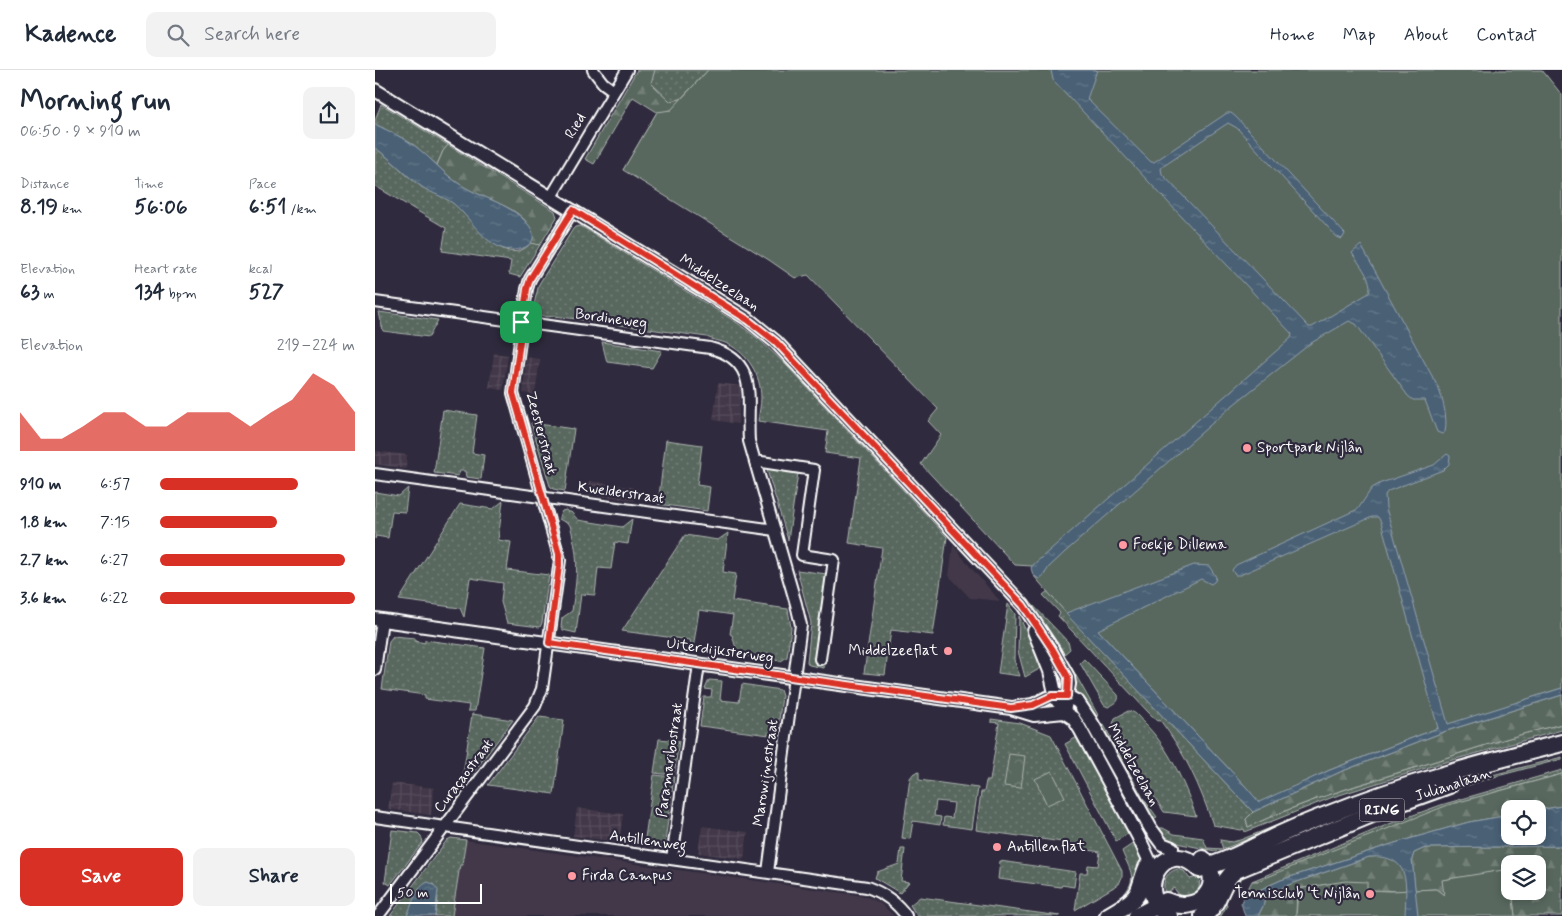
<!DOCTYPE html>
<meta charset="utf-8">
<style>
:root{--surface:#fff;--page:#f2f2f3;--text:#1f2937;--muted:#747a83;--line:#e0e1e3;--accent:#d93025}
body{margin:0;font-family:Mynerve,sans-serif;background:var(--page);color:var(--text);height:100vh;display:flex;flex-direction:column;font-size:19px;white-space:nowrap}
*{box-sizing:border-box;margin:0}
p{font-size:16px;color:var(--muted)}
.icon{flex:none;width:28px;height:28px;fill:none;stroke:currentColor;stroke-width:2;stroke-linecap:round;stroke-linejoin:round}
.map{position:relative;flex:1;overflow:hidden}
.sheet{display:flex;flex-direction:column;background:var(--surface);width:375px}
.sheet>*{flex:none}
.buttons{position:absolute;left:1126px;top:730px;display:grid;gap:10px}
.buttons a{display:grid;place-items:center;width:45px;height:45px;border-radius:10px;background:var(--surface);box-shadow:0 2px 8px #0003;font-size:25px}
.scale{position:absolute;left:15px;bottom:12px;width:92px;box-sizing:border-box;padding-left:5px;border:2px solid #fff;border-top:0;font-size:14px;line-height:18px;white-space:nowrap;color:#fff;-webkit-text-stroke:4px #2f2a3d;paint-order:stroke}
.pin{position:absolute;display:grid;place-items:center;width:42px;height:42px;color:#fff;margin:-21px;border-radius:10px;box-shadow:0 2px 8px #0006}
.round{display:grid;place-items:center;flex:none;width:52px;height:52px;border-radius:10px;background:var(--page)}
.headline{display:flex;align-items:center;justify-content:space-between;height:85px;padding:0 20px}
h1{font-size:28px;font-weight:700;line-height:38px}
.metrics{display:grid;grid-template-columns:repeat(3,1fr);gap:8px;height:85px;padding:5px 20px}
.metrics div{display:grid;align-content:center}
.metrics b{font-size:21px;font-weight:700}
.metrics small{font-size:14px;font-weight:400}
.metrics p{font-size:14px}
.chart{height:140px;padding:10px 20px}
.chart p{display:flex;justify-content:space-between}
.chart svg{width:100%;height:90px;margin-top:5px;fill:var(--accent);opacity:.7}
.button{display:flex;gap:10px;margin-top:auto;padding:10px 20px}
.button a{flex:1;height:58px;border-radius:10px;background:var(--accent);color:#fff;font-size:20px;font-weight:700;line-height:58px;text-align:center}
.button a+a{background:var(--page);color:var(--text)}
ul{padding:0 20px;list-style:none;font-size:16px}
li{display:grid;grid-template-columns:80px 60px 1fr;align-items:center;height:38px}
li i{height:12px;border-radius:6px;background:var(--accent)}
header{display:flex;align-items:center;gap:30px;box-sizing:border-box;height:70px;padding:0 25px;background:var(--surface);border-bottom:1px solid var(--line)}
header strong{font-size:24px}
nav{display:flex;gap:28px;margin-inline-start:auto;font-size:18px}
.search{width:350px;height:45px;background:var(--page);display:flex;align-items:center;gap:12px;box-sizing:border-box;padding:0 18px;border-radius:10px;color:var(--muted);font-size:19px}
main{display:flex;flex:1;min-height:0}
.map>svg:first-child{display:block}
.built{fill:#433849}
.industrial{fill:url(#industrial-grid)}
.grass{fill:url(#grass-dots);stroke:#acb4af}
.forest{fill:url(#forest-firs);stroke:#acb4af}
.park{fill:url(#park-crowns);stroke:#acb4af}
.garden{fill:#59685f;stroke:#acb4af}
.water{fill:url(#water-ripples);stroke:#92a0ac}
.lines{fill:none;stroke-linecap:round;stroke-linejoin:round}
.minor-casing{stroke:#fff;stroke-width:14}
.tertiary-casing{stroke:#fff;stroke-width:16}
.primary-casing{stroke:#fff;stroke-width:20}
.minor{stroke:#2f2a3d;stroke-width:10}
.tertiary{stroke:#2f2a3d;stroke-width:12}
.primary{stroke:#2f2a3d;stroke-width:16}
.route-casing{stroke:#fff;stroke-width:10}
.route{stroke:#d93025;stroke-width:6}
.poi-dot{fill:#ff9aa2;stroke:#2f2a3d;stroke-width:2}
.labels{text-anchor:middle;dominant-baseline:central;stroke-width:4.5;stroke-linejoin:round;paint-order:stroke}
.shield{fill:#2f2a3d;stroke:#c1bfc5;stroke-width:1}
.shield-label{font-size:14px;font-weight:bold;fill:#fff}
.street-label{font-size:15px;fill:#fff;stroke:#2f2a3d}
.poi-label{font-size:15px;fill:#fff;stroke:#2f2a3d;text-anchor:start}
</style>
<header>
<strong>Kadence</strong>
<div class="search"><svg class="icon" aria-label="search" viewBox="0 0 24 24"><circle cx="10" cy="10" r="6"/><path d="M15 15l6 6"/></svg>Search here</div>
<nav><a>Home</a><a>Map</a><a>About</a><a>Contact</a></nav>
</header>
<main>
<section class="sheet">
<div class="headline"><div><h1>Morning run</h1><p>06:50 · 9 × 910 m</p></div><a class="round"><svg class="icon" aria-label="share" viewBox="0 0 24 24"><path d="M12 15V3M7 8l5-5 5 5M5 13v7h14v-7"/></svg></a></div>
<div class="metrics">
<div><p>Distance</p><b>8.19<small> km</small></b></div>
<div><p>Time</p><b>56:06</b></div>
<div><p>Pace</p><b>6:51<small> /km</small></b></div>
</div>
<div class="metrics">
<div><p>Elevation</p><b>63<small> m</small></b></div>
<div><p>Heart rate</p><b>134<small> bpm</small></b></div>
<div><p>kcal</p><b>527</b></div>
</div>
<div class="chart"><p><span>Elevation</span>219–224 m</p>
<svg viewBox="0 0 160 44" preserveAspectRatio="none"><path d="M0 44V25L10 38L20 38L30 32L40 25L50 25L60 32L70 32L80 25L90 25L100 25L110 32L120 25L130 19L140 6L150 12L160 25V44z"/></svg>
</div>
<ul>
<li><b>910 m</b>6:57<i style="width:71%"></i></li>
<li><b>1.8 km</b>7:15<i style="width:60%"></i></li>
<li><b>2.7 km</b>6:27<i style="width:95%"></i></li>
<li><b>3.6 km</b>6:22<i style="width:100%"></i></li>
</ul>
<div class="button"><a>Save</a><a>Share</a></div>
</section>
<div class="map">
<svg width="1187" height="846" viewBox="0 0 1187 846">
<defs>
<pattern id="industrial-grid" width="8" height="8" patternUnits="userSpaceOnUse" patternTransform="scale(1.25)"><rect width="8" height="8" fill="#433849"/><path d="M0 4h8M4 0v8" fill="none" stroke="#564c5b"/></pattern>
<pattern id="grass-dots" width="8" height="8" patternUnits="userSpaceOnUse" patternTransform="scale(1.25)"><rect width="8" height="8" fill="#59685f"/><path d="M2 2h.1M6 6h.1" fill="none" stroke="#727f77" stroke-width="1.8" stroke-linecap="round"/></pattern>
<pattern id="forest-firs" width="22" height="20" patternUnits="userSpaceOnUse" patternTransform="scale(1.25)"><rect width="22" height="20" fill="#59685f"/><path d="M5 1l3.5 6h-7zM16 11l3.5 6h-7z" fill="#727f77"/></pattern>
<pattern id="park-crowns" width="20" height="18" patternUnits="userSpaceOnUse" patternTransform="scale(1.25)"><rect width="20" height="18" fill="#59685f"/><path d="M2 6a3 3 0 1 1 6 0M12 15a3 3 0 1 1 6 0" fill="none" stroke="#727f77"/></pattern>
<pattern id="water-ripples" width="26" height="14" patternUnits="userSpaceOnUse" patternTransform="scale(1.25)"><rect width="26" height="14" fill="#4a6175"/><path d="M2 4q2-2 4 0t4 0M15 11q2-2 4 0t4 0" fill="none" stroke="#65798a"/></pattern>
</defs>
<rect width="100%" height="100%" fill="#2f2a3d"/>
<filter id="ink" filterUnits="userSpaceOnUse"><feTurbulence type="fractalNoise" baseFrequency=".02" numOctaves="2"/><feDisplacementMap in="SourceGraphic" scale="10" xChannelSelector="R" yChannelSelector="G"/><feConvolveMatrix kernelMatrix="1 2 1 2 8 2 1 2 1" color-interpolation-filters="sRGB"/></filter>
<g filter="url(#ink)">
<g class="built">
<path d="M578 475 592 493 625 531 595 528 574 506Z"/>
<path d="M76 768 482 825 495 828 505 833 519 846H15L72 770Z"/>
</g>
<g class="industrial">
<path d="M119 283 133 285 128 320 114 318Z"/>
<path d="M151 287 165 289 160 325 148 323Z"/>
<path d="M343 313 366 316 363 354 338 350Z"/>
<path d="M0 381 32 385 31 399 0 394Z"/>
<path d="M214 411 262 418 260 431 212 424Z"/>
<path d="M17 713 59 718 56 745 13 739Z"/>
<path d="M202 738 248 744 244 772 198 766Z"/>
<path d="M327 756 373 762 369 789 323 783Z"/>
</g>
<g class="grass">
<path d="M280 0H333L306 29 295 31 275 13Z"/>
<path d="M6 34 73 75 68 81 62 95 39 75 0 54C0 47 4 41 6 34Z"/>
<path d="M0 78C17 89 30 106 47 117 57 123 68 126 78 133 96 145 128 203 156 173L165 175 145 207 134 204 136 191 67 181 71 158 0 116Z"/>
<path d="M206 156 361 252 385 270 412 296 572 467 558 565 516 560 510 605 489 603 507 478 474 473 486 388 450 383 453 361 383 351C384 343 386 335 386 328 386 305 373 284 353 274 346 271 337 270 332 267L179 246C173 248 161 246 158 238L164 214 198 159 200 157Z"/>
<path d="M4 242 63 250 54 267 8 261Z"/>
<path d="M227 272 287 281 277 298 232 292Z"/>
<path d="M68 340 102 345 97 383 109 385 106 409 91 407 90 401H85L83 406 59 403Z"/>
<path d="M156 353 199 359 190 421 178 419 175 416Z"/>
<path d="M291 370 327 375 322 415 335 417 332 441 283 434Z"/>
<path d="M394 399 423 403 413 470 392 400Z"/>
<path d="M33 418 30 442 17 441 13 468 1 466 0 469V422L24 426Z"/>
<path d="M128 431 123 470 136 472 132 500 174 505 167 553 165 557 132 553 126 532 128 513 95 508 89 547 85 538 24 530 85 434 118 439Z"/>
<path d="M191 440 193 442H196L203 450 247 457 257 449 253 474 240 472 236 499 223 498 220 525 206 524 201 563 188 560 186 557 187 548 197 541C202 505 205 491 195 455L184 449V447L187 441Z"/>
<path d="M353 463 348 502 361 504 357 531 413 539 416 558 412 587 406 591 363 585 357 565 355 564 358 545 324 540 318 579 315 570 247 561 310 465 343 470Z"/>
<path d="M422 500 452 504 439 592 450 594 449 598 434 595 432 592 436 553Z"/>
<path d="M673 521 712 566 878 742 871 749 873 757C928 731 987 714 1045 696 1092 681 1139 665 1187 654V660L1070 692 958 727 870 762 869 759 866 760 838 755C825 716 810 683 785 650L783 651 774 643 683 546 685 543 668 525Z"/>
<path d="M633 534 640 544 639 590 645 606 623 603Z"/>
<path d="M657 534 693 572 695 579 686 587 656 535Z"/>
<path d="M644 546 668 597 650 607 643 581Z"/>
<path d="M18 566 40 568V571L50 573V570L110 578 100 641H93L94 635 50 629V625L7 619 14 571Z"/>
<path d="M709 589 743 625C745 632 739 634 733 637L729 635 705 593Z"/>
<path d="M694 593 723 645 719 648 705 627 699 621 691 595Z"/>
<path d="M334 610 347 611 345 630 364 632 367 614 405 620 407 626 402 666 325 656 329 627H336L337 620 330 619Z"/>
<path d="M753 641C760 641 764 647 768 652 794 677 809 712 821 746L789 742 775 720 738 654 740 648Z"/>
<path d="M97 644 138 650 86 719Z"/>
<path d="M164 647 189 650 179 724 113 715Z"/>
<path d="M616 649 645 653 676 665 747 801V807L744 814 700 840 705 803H712L713 795 723 796 725 782 708 779 709 775 601 760 606 722H609L611 711H615L624 653 616 652Z"/>
<path d="M729 655 768 728 782 747 777 749 723 656Z"/>
<path d="M704 666 756 762 741 771 690 674Z"/>
<path d="M284 669 304 671 299 705 279 703Z"/>
<path d="M1187 687V689L1115 708 1069 723 869 805 861 817 859 812 850 830 852 835 846 846H840L860 809 1058 724 1106 708Z"/>
<path d="M1070 698 942 741 846 780 840 781 797 772 788 766 783 758H788L799 764 828 768 832 778 848 779 845 770 857 772 865 770 963 731Z"/>
<path d="M1187 700V704L1120 722 883 811H877L1019 752 1066 735Z"/>
<path d="M544 702V710L603 718 597 759 568 755 569 747 577 748 579 733 561 731 559 746 566 747 565 755 538 751 535 769 527 768 535 708 539 703Z"/>
<path d="M279 705 299 707 290 772 283 777 269 775Z"/>
<path d="M17 760 43 763 46 766 48 772 15 815 10 812Z"/>
<path d="M76 768 91 770 87 795H85L77 846H60L63 827 44 818 32 846H15L72 770Z"/>
<path d="M762 771C770 797 766 805 751 827L749 824C764 807 753 798 747 781Z"/>
<path d="M526 779H530L526 811 534 812 525 823 500 808 502 802 524 794Z"/>
<path d="M625 791 701 802 699 817 687 815 686 817 623 809Z"/>
<path d="M803 799 809 801 815 809 825 806 824 819 820 826 806 828 799 818 790 824C787 813 790 802 803 799Z"/>
<path d="M545 827 685 846H542L535 835Z"/>
</g>
<g class="forest">
<path d="M262 0H280L276 13 295 31 306 29 333 0 248 100 282 42 258 27 219 94 210 89Z"/>
<path d="M73 75 180 141 182 147 165 175 156 173C162 144 123 134 103 124 96 121 89 117 83 113 75 108 68 101 62 95L68 81Z"/>
<path d="M1187 625V654C1139 665 1092 681 1045 696 986 714 928 731 873 757L871 749 878 742 965 702 1071 661Z"/>
<path d="M1187 704V736L1163 740 1135 739V745L1094 752 1020 773 906 810 869 827 877 811H883L948 784 1073 735Z"/>
<path d="M1187 776V846H1140L1137 821H1162V794H1135V809L1133 800 1068 810 1070 826 1061 819 1040 820 1037 789 1039 783 1050 778Z"/>
<path d="M1008 786C1027 792 1031 801 1031 821L992 820 953 814 922 819 921 846H883L888 836 890 828 894 824 913 815 994 787Z"/>
</g>
<path class="park" d="M634 684 650 686 646 718 629 716Z"/>
<g class="garden">
<path d="M333 0H1167L1187 25V618L1063 658 955 700 884 733 872 718 723 560 691 543 658 505 657 496 640 495 546 394 566 365 553 351 563 339 433 205 420 208 394 190 248 100 282 42 296 40Z"/>
<path d="M677 701 690 727 672 735 660 709Z"/>
<path d="M1134 799 1135 821H1137L1140 846H921L923 819 970 811 992 812V820L1015 821 1061 819 1069 825 1067 810Z"/>
</g>
<g class="water">
<path d="M676 0H722L712 29 776 92H779L852 43H856L861 47 970 164 967 169 962 167 862 58 853 53 787 97 786 99 787 104 934 257H937L994 223C999 210 983 193 977 183L986 175 1063 317C1068 330 1073 348 1070 362L1067 364 1062 362 1050 330H1038L1033 326 981 254 974 251 936 273 858 335 690 482 674 497 669 505 664 509 658 505 656 498 658 495 916 268 917 264 678 10Z"/>
<path d="M0 54C13 61 28 67 40 76 54 86 66 101 80 111 103 128 132 131 152 153 171 174 142 186 124 177 105 168 95 148 80 135 71 127 57 124 47 117 30 105 17 89 0 78Z"/>
<path d="M1072 384 1075 386 1074 394 1068 400 1013 421 1010 425 1011 438 1073 654 1187 618V625L1071 661 965 702 878 742 692 545 691 543 819 495 834 496 841 507 840 511 836 514 826 509 723 560 872 718 884 732 955 700 1063 658 1006 452 1003 447H997L865 505H860L857 500 861 495 983 439 997 418 1006 413 1059 395Z"/>
<path d="M1187 736V776L1050 778 1039 783 1037 789 1043 846H1030C1031 814 1037 784 994 787L913 815 894 824 890 828 888 836 883 846H870L866 833 869 827 906 810 1020 773 1094 752 1135 745V766H1162L1163 740Z"/>
<path d="M53 812 58 814 63 820 60 846H32C37 835 41 816 53 812Z"/>
</g>
<g class="lines">
<g class="minor-casing">
<g id="minor">
<path d="M218 0 228 13 239 21"/>
<path d="M176 127 252 0"/>
<path d="M0 232 335 278C386 291 371 331 374 371L421 534 426 555 393 802"/>
<path d="M380 391 439 400 427 485 459 490 445 589"/>
<path d="M0 404 400 460"/>
<path d="M0 600 7 550"/>
<path d="M0 747 492 817C508 823 521 831 531 846"/>
<path d="M297 789 324 594"/>
<path d="M3 846 160 636 167 619 185 490 138 323 152 219 155 209 198 140"/>
</g>
</g>
<g class="tertiary-casing">
<g id="tertiary">
<path d="M0 20 330 222 373 249 401 272 648 535 678 580 693 607 694 614 689 642"/>
<path d="M0 549 636 638 659 645 689 642 698 648 705 659 763 766 775 792"/>
<path d="M659 561 675 601 680 623 683 632"/>
<path d="M638 638 658 635 672 628 681 626H692L703 632 717 653 776 759 787 774 797 778"/>
</g>
</g>
<g class="primary-casing">
<g id="primary">
<path d="M733 846C744 839 761 832 765 818 768 810 769 803 773 796"/>
<path d="M762 846 791 831C822 846 852 817 828 789"/>
<path d="M794 846C756 824 789 763 824 799 848 793 869 782 891 771 911 761 933 752 954 744 1029 714 1108 693 1187 673"/>
<path d="M828 846C847 833 843 813 861 800L1019 735 1074 715"/>
</g>
</g>
<use href="#minor" class="minor"/>
<use href="#tertiary" class="tertiary"/>
<use href="#primary" class="primary"/>
</g>
</g>
<g class="lines" filter="url(#ink)">
<g class="route-casing">
<path id="route" d="M198 140 373 250 401 272 648 535 678 580 693 607 692 626H677L658 635 636 638 174 573 184 496V484L138 323 152 219 155 209Z"/>
</g>
<use href="#route" class="route"/>
</g>
<g class="poi-dot">
<circle cx="872" cy="378" r="5"/>
<circle cx="748" cy="475" r="5"/>
<circle cx="573" cy="581" r="5"/>
<circle cx="622" cy="777" r="5"/>
<circle cx="197" cy="806" r="5"/>
<circle cx="995" cy="824" r="5"/>
</g>
<g class="labels">
<rect class="shield" x="984.5" y="728.5" width="45" height="23" rx="4"/>
<g class="shield-label">
<text x="1007" y="740">RING</text>
</g>
<g class="street-label">
<text transform="translate(201 56) rotate(-59)">Ried</text>
<text transform="translate(344 213) rotate(33)">Middelzeelaan</text>
<text transform="translate(236 249) rotate(8)">Bordineweg</text>
<text transform="translate(166 363) rotate(75)">Zeesterstraat</text>
<text transform="translate(246 423) rotate(8)">Kwelderstraat</text>
<text transform="translate(345 581) rotate(8)">Uiterdijksterweg</text>
<text transform="translate(295 690) rotate(-82)">Paramaribostraat</text>
<text transform="translate(758 695) rotate(61)">Middelzeelaan</text>
<text transform="translate(391 703) rotate(-82)">Marowijnestraat</text>
<text transform="translate(89 706) rotate(-53)">Curaçaostraat</text>
<text transform="translate(1078 715) rotate(-18)">Julianalaan</text>
<text transform="translate(273 771) rotate(8)">Antillenweg</text>
</g>
<g class="poi-label">
<text x="882" y="378">Sportpark Nijlân</text>
<text x="758" y="475">Foekje Dillema</text>
<text x="563" y="581" text-anchor="end">Middelzeeflat</text>
<text x="632" y="777">Antillenflat</text>
<text x="207" y="806">Firda Campus</text>
<text x="985" y="824" text-anchor="end">Tennisclub 't Nijlân</text>
</g>
</g>
</svg>
<div class="buttons">
<a><svg class="icon" aria-label="locate" viewBox="0 0 24 24"><circle cx="12" cy="12" r="6"/><path d="M12 2v4M12 18v4M2 12h4M18 12h4"/></svg></a>
<a><svg class="icon" aria-label="layers" viewBox="0 0 24 24"><path d="M12 4l9 5-9 5-9-5zM3 14l9 5 9-5"/></svg></a>
</div>
<div class="scale">50 m</div>
<div class="pin" style="left:146px;top:252px;background:#1e9e55"><svg class="icon" aria-label="arrive" viewBox="0 0 24 24"><path d="M6 21V4h12l-3 4 3 4H6"/></svg></div>
</div>
</main>
